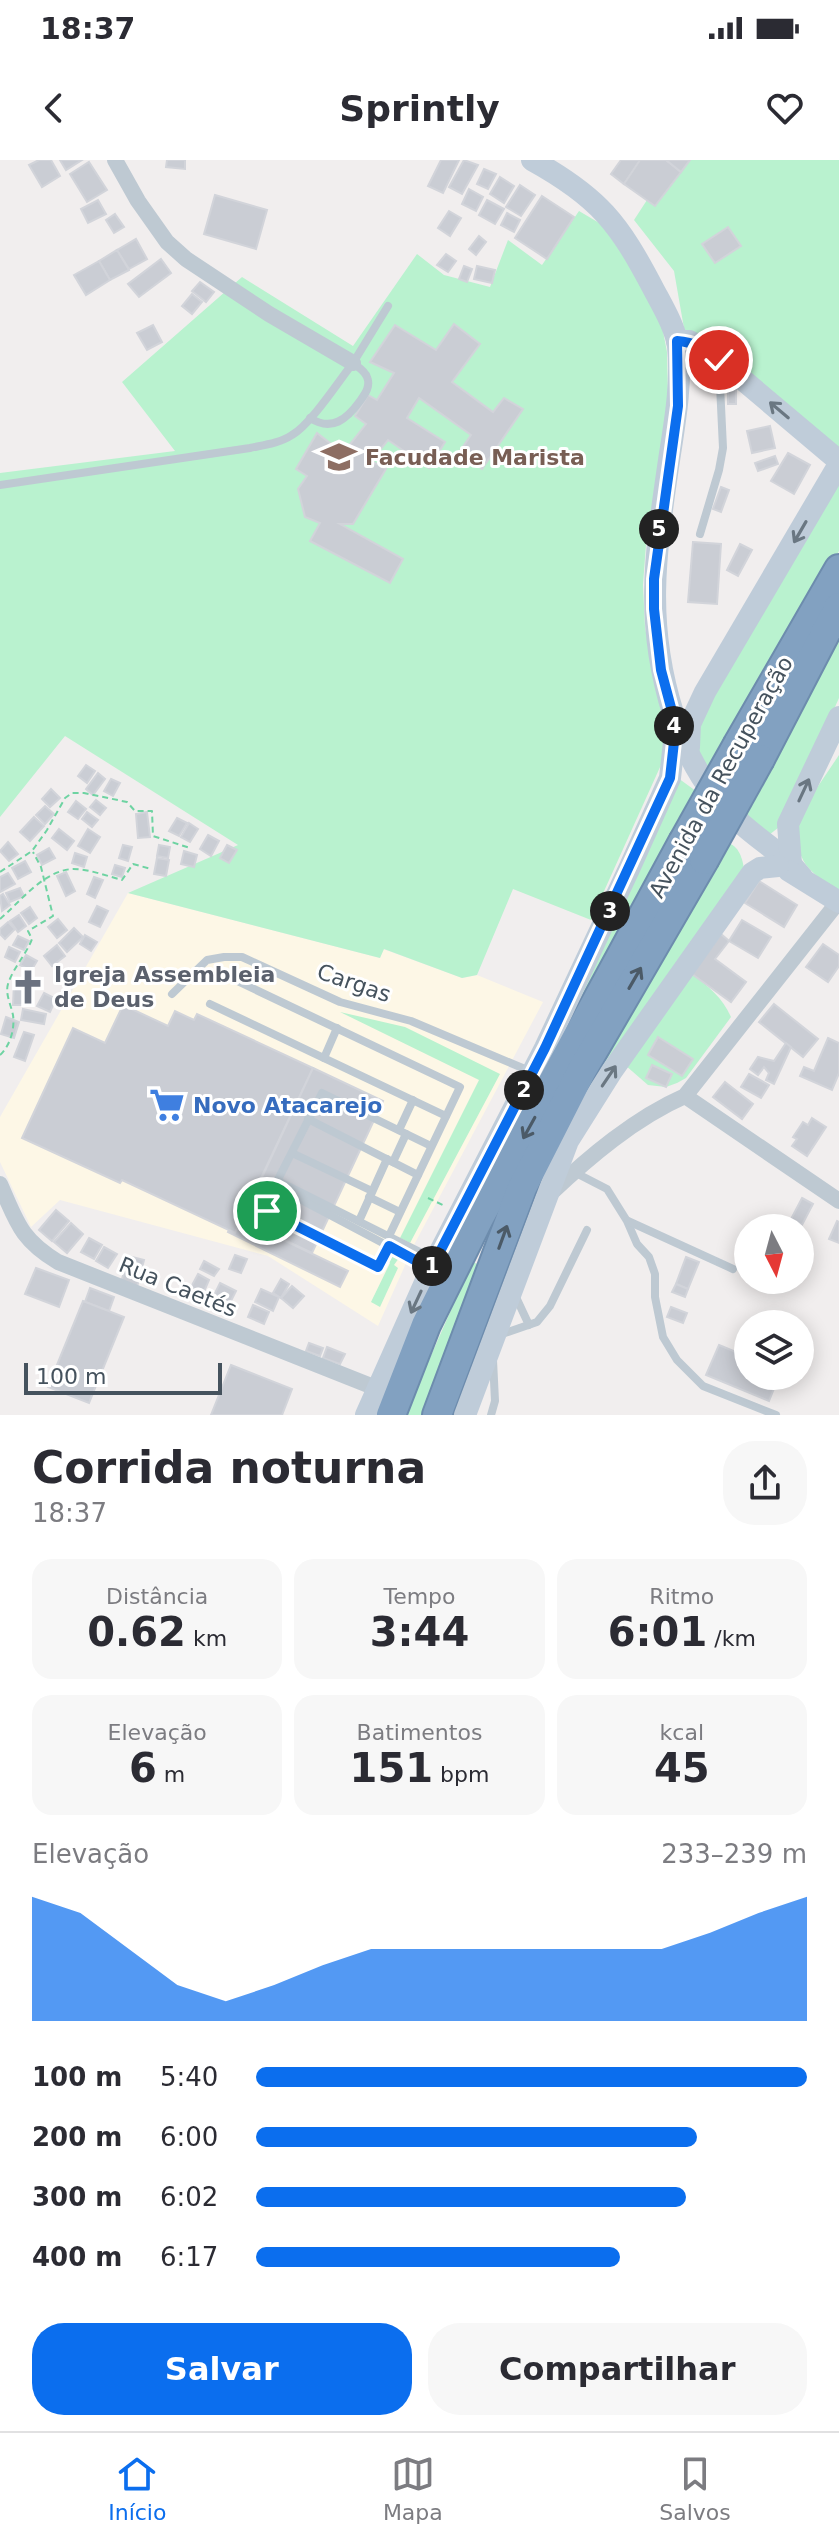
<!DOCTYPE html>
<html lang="pt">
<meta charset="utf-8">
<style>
:root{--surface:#fff;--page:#f7f7f7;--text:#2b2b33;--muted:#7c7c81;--line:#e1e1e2;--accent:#0b6eee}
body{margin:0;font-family:"DejaVu Sans",sans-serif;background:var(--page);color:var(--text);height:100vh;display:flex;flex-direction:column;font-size:30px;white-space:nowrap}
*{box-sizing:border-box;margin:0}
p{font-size:26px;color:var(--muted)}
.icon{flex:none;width:44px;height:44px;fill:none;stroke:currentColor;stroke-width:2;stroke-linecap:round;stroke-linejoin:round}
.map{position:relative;height:1255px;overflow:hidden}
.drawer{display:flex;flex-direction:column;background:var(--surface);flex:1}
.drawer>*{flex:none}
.needle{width:52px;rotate:174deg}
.buttons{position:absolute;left:734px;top:1054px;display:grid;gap:16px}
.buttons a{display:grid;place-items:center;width:80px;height:80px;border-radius:50%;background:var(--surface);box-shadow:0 4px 20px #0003;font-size:40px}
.scale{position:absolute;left:24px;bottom:20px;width:198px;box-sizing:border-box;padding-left:8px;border:4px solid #45525d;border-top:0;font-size:22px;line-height:28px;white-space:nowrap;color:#45525d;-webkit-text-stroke:6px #fff;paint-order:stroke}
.pin{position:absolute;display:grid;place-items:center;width:68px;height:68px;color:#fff;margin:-34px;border:4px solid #fff;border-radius:50%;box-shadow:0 2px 8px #0007}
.km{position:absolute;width:40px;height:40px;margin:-20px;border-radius:50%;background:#222;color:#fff;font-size:22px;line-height:40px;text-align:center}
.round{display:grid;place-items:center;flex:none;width:84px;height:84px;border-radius:32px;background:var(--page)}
.headline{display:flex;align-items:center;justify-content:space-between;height:136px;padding:0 32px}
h1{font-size:44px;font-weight:700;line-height:60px}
.stats{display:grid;grid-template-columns:repeat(3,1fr);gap:12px;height:136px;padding:8px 32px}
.stats div{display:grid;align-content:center;border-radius:20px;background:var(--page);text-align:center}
.stats b{font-size:40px;font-weight:700}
.stats small{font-size:22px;font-weight:400}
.stats p{font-size:22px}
.chart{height:224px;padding:16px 32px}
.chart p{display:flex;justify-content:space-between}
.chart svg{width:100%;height:144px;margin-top:8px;fill:var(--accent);opacity:.7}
.cta{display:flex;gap:16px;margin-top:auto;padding:16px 32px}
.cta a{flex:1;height:92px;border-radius:32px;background:var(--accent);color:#fff;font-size:32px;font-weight:700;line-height:92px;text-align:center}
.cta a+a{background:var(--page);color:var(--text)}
ul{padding:0 32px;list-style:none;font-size:26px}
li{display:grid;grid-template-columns:128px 96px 1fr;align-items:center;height:60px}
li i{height:20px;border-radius:10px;background:var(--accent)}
.status{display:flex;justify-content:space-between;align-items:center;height:56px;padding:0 40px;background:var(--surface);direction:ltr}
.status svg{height:22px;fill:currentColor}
header{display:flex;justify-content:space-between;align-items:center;height:104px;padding:0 32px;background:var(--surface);font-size:36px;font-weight:700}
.dock{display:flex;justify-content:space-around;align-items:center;height:112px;border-top:2px solid var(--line);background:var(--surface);font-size:22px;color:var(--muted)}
.dock a{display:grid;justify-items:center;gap:4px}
.dock .current{color:var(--accent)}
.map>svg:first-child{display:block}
.commercial{fill:#fdf7e6}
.green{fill:#b9f2cf}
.building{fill:#cacdd4;stroke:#d2d4da;stroke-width:2}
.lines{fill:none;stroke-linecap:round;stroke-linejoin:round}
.highway-casing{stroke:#6d8cad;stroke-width:32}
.path{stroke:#6ed3a2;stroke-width:2;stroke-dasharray:6 4;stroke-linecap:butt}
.lane{stroke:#bec9d2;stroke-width:8}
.street{stroke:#bec9d2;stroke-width:16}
.secondary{stroke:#bfccd9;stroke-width:22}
.highway{stroke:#82a1c1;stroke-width:28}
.highway-bridge-casing{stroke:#6d8cad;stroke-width:32;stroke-linecap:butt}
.highway-bridge{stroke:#82a1c1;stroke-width:28}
.oneway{stroke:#6a7782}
.oneway2{stroke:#4b5a67}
.route-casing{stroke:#fff;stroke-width:16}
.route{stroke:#0b6eee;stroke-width:10}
.labels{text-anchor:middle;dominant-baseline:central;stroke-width:6;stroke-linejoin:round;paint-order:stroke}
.education-label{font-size:22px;font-weight:bold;fill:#785e54;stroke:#fff;text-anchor:start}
.street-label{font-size:22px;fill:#45525d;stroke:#fff}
.worship-label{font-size:22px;font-weight:bold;fill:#5b616d;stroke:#fff;text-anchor:start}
.shop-label{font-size:22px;font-weight:bold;fill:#366cbe;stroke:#fff;text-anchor:start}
</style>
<div class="status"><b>18:37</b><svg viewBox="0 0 49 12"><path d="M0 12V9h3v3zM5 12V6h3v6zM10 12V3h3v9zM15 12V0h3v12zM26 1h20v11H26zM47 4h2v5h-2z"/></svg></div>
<header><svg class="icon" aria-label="back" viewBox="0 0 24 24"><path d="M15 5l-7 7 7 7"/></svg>Sprintly<svg class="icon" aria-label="heart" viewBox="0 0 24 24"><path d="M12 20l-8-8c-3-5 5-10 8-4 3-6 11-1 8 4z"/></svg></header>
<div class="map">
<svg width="839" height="1255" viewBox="0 0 839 1255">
<rect width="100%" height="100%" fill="#f1eeee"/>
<path class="commercial" d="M128 733 380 798 383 789 462 818 477 815 543 842 415 1083 378 1166 268 1096 60 1040 31 1067 0 1002V957Z"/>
<g class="green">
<path d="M690 0H839V291L685 174 674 111 634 60 647 40Z"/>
<path d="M579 51 601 64 626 99 662 166 667 192 668 238 663 292 647 371 643 425 645 467 658 538 670 585 591 760 513 729 477 815 462 818 384 789 380 798 128 733 238 685 65 576 0 657V313L175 291 122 222 242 117 353 186 417 94 444 115 490 127 508 80 542 105Z"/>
<path d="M839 314V391L708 620 690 590 706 544Z"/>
<path d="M839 471V538L783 664 769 675 741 657Z"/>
<path d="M839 595V731C804 709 799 703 794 662Z"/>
<path d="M678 618 700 634 389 1215Z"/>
<path d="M724 682C738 684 742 696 744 709L584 937 609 883Z"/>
<path d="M692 814C709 827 722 837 731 857L686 918 677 923 666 927 648 925 625 905Z"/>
<path d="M340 852 405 867 500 914 410 1083 400 1078 479 920Z"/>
<path d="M393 1095 399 1098 394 1105 398 1108 380 1147 371 1142 390 1103 386 1099Z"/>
<path d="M472 1102 483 1106 429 1255H405Z"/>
</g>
<g class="building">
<path d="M39 0H51L60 16 42 27 29 5Z"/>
<path d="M60 0H82L66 10Z"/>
<path d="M167 0H185V9L166 7Z"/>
<path d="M441 0H459L443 33 428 26Z"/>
<path d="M464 0 478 5 462 34 449 27Z"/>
<path d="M621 0H641L624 24 611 14Z"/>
<path d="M640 0H666L681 12 655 46 624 24Z"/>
<path d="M666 0H690L681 12Z"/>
<path d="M89 2 107 30 87 42 70 14Z"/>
<path d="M484 9 496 14 488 29 477 24Z"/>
<path d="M500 17 514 26 504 43 490 34Z"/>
<path d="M520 25 535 35 521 56 506 47Z"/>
<path d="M469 29 483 37 476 51 462 44Z"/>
<path d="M215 35 267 50 256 89 204 74Z"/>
<path d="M542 36 574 57 547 99 515 78Z"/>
<path d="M98 40 106 54 88 63 81 49Z"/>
<path d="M487 40 504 49 495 64 479 55Z"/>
<path d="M449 51 461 58 450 76 438 68Z"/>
<path d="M507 53 520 60 514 72 501 65Z"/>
<path d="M115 54 124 67 114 73 106 60Z"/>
<path d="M728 67 741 86 715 103 702 84Z"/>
<path d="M479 76 486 82 476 95 469 89Z"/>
<path d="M136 79 147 99 129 109 117 90Z"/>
<path d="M117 90 129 110 110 120 99 101Z"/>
<path d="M446 94 456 101 448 112 437 105Z"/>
<path d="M161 99 171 113 139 137 128 124Z"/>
<path d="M99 101 110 120 86 135 74 115Z"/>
<path d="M464 106 472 109 467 122 459 119Z"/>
<path d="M477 106 495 110 492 123 474 119Z"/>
<path d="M200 122 214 132 206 142 192 131Z"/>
<path d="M192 134 202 142 192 154 182 146Z"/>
<path d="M454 164 480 184 452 222 493 252 504 238 523 249 482 309 460 291 471 275 419 238 407 258 445 282 429 308 388 280 371 301 386 309 353 364H340L403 399 390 423 310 381 320 363 305 357 298 329 307 316 296 309 317 273 343 293 366 264 355 256 368 235 377 240 394 213 370 202 395 165 436 190Z"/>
<path d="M153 165 162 182 147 190 137 173Z"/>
<path d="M701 207H716V217L702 218Z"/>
<rect x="728" y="230" width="8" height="14"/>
<path d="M770 266 775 288 752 293 747 271Z"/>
<path d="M788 293 810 305 794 334 771 321Z"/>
<path d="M775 296 778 304 758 311 755 303Z"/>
<path d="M721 327 729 330 721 352 713 349Z"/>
<path d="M693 382 721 384 717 444 688 442Z"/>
<path d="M740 384 752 390 738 416 727 410Z"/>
<path d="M86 605 95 611 87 623 78 616Z"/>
<path d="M98 613 105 619 93 635 86 629Z"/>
<path d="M111 619 120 623 113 636 104 631Z"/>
<path d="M51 629 60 638 50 647 42 639Z"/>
<path d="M96 640 106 648 100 655 90 647Z"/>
<path d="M76 641 86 649 78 659 68 652Z"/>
<path d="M45 646 54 654 45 664 36 655Z"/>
<path d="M87 652 98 660 92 667 82 659Z"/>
<path d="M147 652 150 677 138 678 136 654Z"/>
<path d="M34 657 44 666 30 681 20 672Z"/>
<path d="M177 658 187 663 179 676 169 671Z"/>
<path d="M189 663 198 669 190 682 181 677Z"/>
<path d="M59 669 74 681 67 690 52 678Z"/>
<path d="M88 669 100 677 90 693 78 686Z"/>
<path d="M208 675 219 681 211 696 200 689Z"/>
<path d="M8 682 18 694 9 701 0 691Z"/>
<path d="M123 685 132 687 128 701 119 698Z"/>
<path d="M159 685 170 687 168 698 157 696Z"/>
<path d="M227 685 237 690 229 703 220 698Z"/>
<path d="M49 688 55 698 42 705 37 695Z"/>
<path d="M184 691 197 695 194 707 181 704Z"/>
<path d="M75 693 87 697 84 707 72 703Z"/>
<path d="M157 698 169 700 166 716 154 714Z"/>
<path d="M25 701 31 712 18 719 12 708Z"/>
<path d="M115 705 125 708 122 717 112 714Z"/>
<path d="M66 712 75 731 66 736 57 716Z"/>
<path d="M8 713 15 724 0 732V717Z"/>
<path d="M94 717 103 720 95 738 87 734Z"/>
<path d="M759 721 797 745 784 767 745 743Z"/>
<path d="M20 728 24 736 10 742 6 733Z"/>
<path d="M3 734 10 745 2 751 0 736Z"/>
<path d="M97 746 108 751 100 767 89 762Z"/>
<path d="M30 747 37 758 29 764 21 753Z"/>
<path d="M19 755 26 766 18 772 10 761Z"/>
<path d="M58 759 67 770 57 778 48 767Z"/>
<path d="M742 760 771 777 758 798 729 781Z"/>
<path d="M8 762 15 769 5 779 0 774V769Z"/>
<path d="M74 768 83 777 67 792 59 783Z"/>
<path d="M721 774 729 781 715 799 746 822 731 842 692 814Z"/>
<path d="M85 775 97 782 91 791 80 784Z"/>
<path d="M18 776 29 781 24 790 13 785Z"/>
<path d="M823 784 839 795V806L828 822 806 807Z"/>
<path d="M57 785 65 796 52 806 44 796Z"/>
<path d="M9 787 20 792 15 802 5 797Z"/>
<path d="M26 795 37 801 31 811 20 805Z"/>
<path d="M14 823H27V845H13Z"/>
<path d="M44 833 56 839 50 852 37 846Z"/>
<path d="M774 844 818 879 803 897 759 862Z"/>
<path d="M123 845 168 866 175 851 194 860 197 854 313 908 235 1073 122 1020 120 1023 22 978 73 868 105 883Z"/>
<path d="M23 849 46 854 44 864 21 860Z"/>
<path d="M6 857 19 862 14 878 1 874Z"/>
<path d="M24 872 34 875 25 901 14 897Z"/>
<path d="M658 877 693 899 682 916 648 895Z"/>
<path d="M828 878 839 883V913L832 930 800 916 804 907 814 911Z"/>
<path d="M786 883 791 887 774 924 766 920 769 913 764 907 758 915 750 909 758 897 774 901Z"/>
<path d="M652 905 672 914 666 927 646 918Z"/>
<path d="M313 908 383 941 312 1093 242 1060Z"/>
<path d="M749 914 769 925 761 938 741 927Z"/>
<path d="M725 922 753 944 742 959 713 937Z"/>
<path d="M812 958 826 967 807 996 792 986 797 979 793 977 803 962 808 965Z"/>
<path d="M802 1038 813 1044 802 1065 791 1059Z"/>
<path d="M56 1050 69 1061 52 1081 39 1070Z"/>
<path d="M242 1060 348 1111 340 1127 228 1072 229 1070 235 1073Z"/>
<path d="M837 1061 839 1062V1083L829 1079Z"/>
<path d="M71 1063 83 1074 67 1093 54 1082Z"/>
<path d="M89 1078 102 1085 94 1099 81 1092Z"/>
<path d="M104 1087 117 1094 108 1108 96 1101Z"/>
<path d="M235 1095 247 1099 241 1113 229 1109Z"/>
<path d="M128 1096 144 1100 137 1127 121 1123Z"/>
<path d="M686 1097 699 1102 688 1129 676 1124Z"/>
<path d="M204 1101 219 1109 214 1116 200 1109Z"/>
<path d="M36 1108 69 1120 59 1147 25 1134Z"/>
<path d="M198 1114 209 1120 203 1134 190 1129Z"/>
<path d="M281 1119 289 1124 281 1138 273 1133Z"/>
<path d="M220 1123 236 1131 230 1143 214 1135Z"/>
<path d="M676 1124 688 1129 685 1137 672 1132Z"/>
<path d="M292 1126 304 1136 293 1148 281 1138Z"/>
<path d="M90 1128 114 1137 109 1151 85 1142Z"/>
<path d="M261 1129 279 1137 273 1151 255 1142Z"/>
<path d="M83 1141 124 1157 89 1243 48 1227Z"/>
<path d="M253 1145 269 1152 264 1164 248 1157Z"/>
<path d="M671 1147 687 1153 683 1163 667 1157Z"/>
<path d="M309 1183 323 1188 320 1196 306 1191Z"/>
<path d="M719 1185 748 1197V1216H779L769 1241 706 1215Z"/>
<path d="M327 1187 345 1194 340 1204 323 1198Z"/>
<path d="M231 1205 292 1229 282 1255H211Z"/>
</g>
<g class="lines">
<g class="highway-casing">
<g id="highway">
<path d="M738 584 839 409"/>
<path d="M760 599 839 447"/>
<path d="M391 1255 426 1165 479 1058 683 682"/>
<path d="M437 1255 522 1028 582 910 704 700"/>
</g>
</g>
<g class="path">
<path d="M0 712 32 691 47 670 65 638 72 633H84L127 642 135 651H152L153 676 190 688"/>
<path d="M0 759C20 742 44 710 73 709 89 709 107 716 122 720L133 704 151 709"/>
<path d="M0 895C10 886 15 869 13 855 11 845 5 834 8 824 13 808 26 795 32 779L28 771 53 756 41 707 33 692"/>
<path d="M428 1038 445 1046"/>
</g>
<g class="lane">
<path d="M310 258C332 272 347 259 360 241 365 234 371 226 367 217 365 211 358 207 353 203L388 146"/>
<path d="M0 325 250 288C264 285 280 283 292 275 311 264 338 222 353 203"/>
<path d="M700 374 719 310 723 288 719 204"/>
<path d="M233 819 460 927 389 1076"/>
<path d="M172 834 207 800 224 797H242L340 842 411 861 532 912"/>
<path d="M210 844 446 956"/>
<path d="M324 898 337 868"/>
<path d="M308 959 418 1015"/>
<path d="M399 970 413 940"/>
<path d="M292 993 372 1031"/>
<path d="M393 1002 406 974"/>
<path d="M574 1012 607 1029 627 1061 637 1084 649 1097 655 1114V1137L663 1177 677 1200 703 1226 776 1255"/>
<path d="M278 1021 436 1100"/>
<path d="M275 1026 430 1108"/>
<path d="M369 1037 400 1052"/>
<path d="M359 1061 387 999"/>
<path d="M628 1061 733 1109"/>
<path d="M389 1086 378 1107 263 1049 322 933 431 986"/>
<path d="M514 1133 529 1165"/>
<path d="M499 1175 537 1162 550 1146 587 1070"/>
<path d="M491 1255 495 1241 493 1200"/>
</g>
<g class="street">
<path d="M115 0 138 41 167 82 186 99 269 154 353 203"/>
<path d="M685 936 839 1041"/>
<path d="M0 1024C17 1062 20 1079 58 1102L376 1228"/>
<path d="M550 1034C589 997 635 958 685 936L838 742"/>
</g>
<g class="secondary">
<path d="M532 0C599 37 619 63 654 130 663 147 675 167 678 186 682 227 674 266 668 307 655 397 645 463 673 553 686 596 709 636 743 665 763 683 785 695 802 717"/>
<path d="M677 181H689L711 193 839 301"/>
<path d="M689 587 690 564 705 532 839 304"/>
<path d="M791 704 788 664 839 557"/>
<path d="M789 711 839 742"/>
<path d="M366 1255 431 1109 545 888 629 709 670 618 675 573"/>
<path d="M465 1255 568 981 612 911 752 713 760 708 778 706"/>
</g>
<use href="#highway" class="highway"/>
<g class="highway-bridge-casing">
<g id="highway-bridge">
<path d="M683 682 738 584"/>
<path d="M704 700 760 599"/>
</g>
</g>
<use href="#highway-bridge" class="highway-bridge"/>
</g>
<defs><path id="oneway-shaft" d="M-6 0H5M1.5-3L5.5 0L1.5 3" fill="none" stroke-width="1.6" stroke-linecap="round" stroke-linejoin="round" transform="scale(2)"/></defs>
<g class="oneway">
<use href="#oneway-shaft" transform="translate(779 250) rotate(-140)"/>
<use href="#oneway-shaft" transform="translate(800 372) rotate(120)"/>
<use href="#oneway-shaft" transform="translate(804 630) rotate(-65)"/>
<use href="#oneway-shaft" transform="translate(609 916) rotate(-56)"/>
<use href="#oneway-shaft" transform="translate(416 1142) rotate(115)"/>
</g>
<g class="oneway2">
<use href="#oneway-shaft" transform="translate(635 818) rotate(-60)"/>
<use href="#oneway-shaft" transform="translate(529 968) rotate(119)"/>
<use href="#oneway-shaft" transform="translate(503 1077) rotate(-70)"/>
</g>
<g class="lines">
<g class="route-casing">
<path id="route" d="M267 1051 378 1107 389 1086 431 1109 545 888 670 618 675 573 673 555 661 510 654 449V419L678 246 677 181C695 182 706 189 719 200"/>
</g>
<use href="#route" class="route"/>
</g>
<defs>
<g id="university-bare" transform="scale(2.76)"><path d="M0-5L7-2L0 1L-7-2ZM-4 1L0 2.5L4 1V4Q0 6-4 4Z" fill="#8d6e63" stroke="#fff" stroke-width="2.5" paint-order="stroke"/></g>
<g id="church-bare" transform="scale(2.76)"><path d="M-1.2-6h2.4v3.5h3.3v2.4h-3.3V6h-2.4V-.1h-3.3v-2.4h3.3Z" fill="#6b7280" stroke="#fff" stroke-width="2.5" paint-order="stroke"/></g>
<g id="supermarket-bare" transform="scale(2.76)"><path d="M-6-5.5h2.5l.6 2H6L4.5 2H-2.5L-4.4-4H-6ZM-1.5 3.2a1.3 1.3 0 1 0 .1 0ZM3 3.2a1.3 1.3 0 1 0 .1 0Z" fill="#3f7fe0" stroke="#fff" stroke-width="2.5" paint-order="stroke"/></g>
</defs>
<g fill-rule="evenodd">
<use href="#university-bare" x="339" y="297"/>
<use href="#church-bare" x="28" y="827"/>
<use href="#supermarket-bare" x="167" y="945"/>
</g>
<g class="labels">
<g class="education-label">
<text x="365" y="297">Facudade Marista</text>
</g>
<g class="street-label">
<text transform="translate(721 617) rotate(-61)">Avenida da Recuperação</text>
<text transform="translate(354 823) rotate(19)">Cargas</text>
<text transform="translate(178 1127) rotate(22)">Rua Caetés</text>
</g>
<g class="worship-label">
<text x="54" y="814">Igreja Assembleia<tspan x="54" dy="25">de Deus</tspan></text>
</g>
<g class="shop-label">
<text x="193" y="945">Novo Atacarejo</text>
</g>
</g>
</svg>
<div class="buttons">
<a><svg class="needle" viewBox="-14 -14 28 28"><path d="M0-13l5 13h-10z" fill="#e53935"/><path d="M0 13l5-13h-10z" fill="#7c7c81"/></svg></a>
<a><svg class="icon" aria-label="layers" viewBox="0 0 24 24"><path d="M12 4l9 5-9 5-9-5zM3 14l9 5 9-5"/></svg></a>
</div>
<div class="scale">100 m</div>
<div class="pin" style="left:267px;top:1051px;background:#1e9e55"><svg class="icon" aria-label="arrive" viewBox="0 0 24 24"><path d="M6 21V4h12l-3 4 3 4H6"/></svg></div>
<div class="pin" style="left:719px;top:200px;background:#d93025"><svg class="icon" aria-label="check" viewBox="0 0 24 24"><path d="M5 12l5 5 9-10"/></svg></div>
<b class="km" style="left:432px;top:1106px">1</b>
<b class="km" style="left:524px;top:930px">2</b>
<b class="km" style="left:610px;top:751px">3</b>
<b class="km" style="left:674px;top:566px">4</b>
<b class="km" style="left:659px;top:369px">5</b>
</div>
<section class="drawer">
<div class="headline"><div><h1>Corrida noturna</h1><p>18:37</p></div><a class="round"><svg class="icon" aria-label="share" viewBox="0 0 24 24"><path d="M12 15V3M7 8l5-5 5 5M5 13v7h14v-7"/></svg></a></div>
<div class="stats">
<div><p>Distância</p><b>0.62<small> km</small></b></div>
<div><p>Tempo</p><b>3:44</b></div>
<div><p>Ritmo</p><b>6:01<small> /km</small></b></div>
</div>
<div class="stats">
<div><p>Elevação</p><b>6<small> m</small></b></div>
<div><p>Batimentos</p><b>151<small> bpm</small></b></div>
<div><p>kcal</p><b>45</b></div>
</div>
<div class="chart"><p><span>Elevação</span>233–239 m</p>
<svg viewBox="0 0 160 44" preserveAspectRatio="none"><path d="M0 44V6L10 11L20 22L30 33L40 38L50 33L60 27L70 22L80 22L90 22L100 22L110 22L120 22L130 22L140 17L150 11L160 6V44z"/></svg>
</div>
<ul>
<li><b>100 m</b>5:40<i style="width:100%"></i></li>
<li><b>200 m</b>6:00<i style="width:80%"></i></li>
<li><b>300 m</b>6:02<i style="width:78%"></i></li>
<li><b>400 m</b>6:17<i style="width:66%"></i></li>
</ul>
<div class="cta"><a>Salvar</a><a>Compartilhar</a></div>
</section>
<nav class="dock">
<a class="current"><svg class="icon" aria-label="home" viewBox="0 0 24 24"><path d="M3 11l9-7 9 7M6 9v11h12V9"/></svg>Início</a>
<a><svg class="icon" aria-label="map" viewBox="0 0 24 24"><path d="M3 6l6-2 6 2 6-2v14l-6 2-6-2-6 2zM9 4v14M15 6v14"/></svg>Mapa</a>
<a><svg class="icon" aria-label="saved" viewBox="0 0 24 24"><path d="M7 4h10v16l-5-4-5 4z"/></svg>Salvos</a>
</nav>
